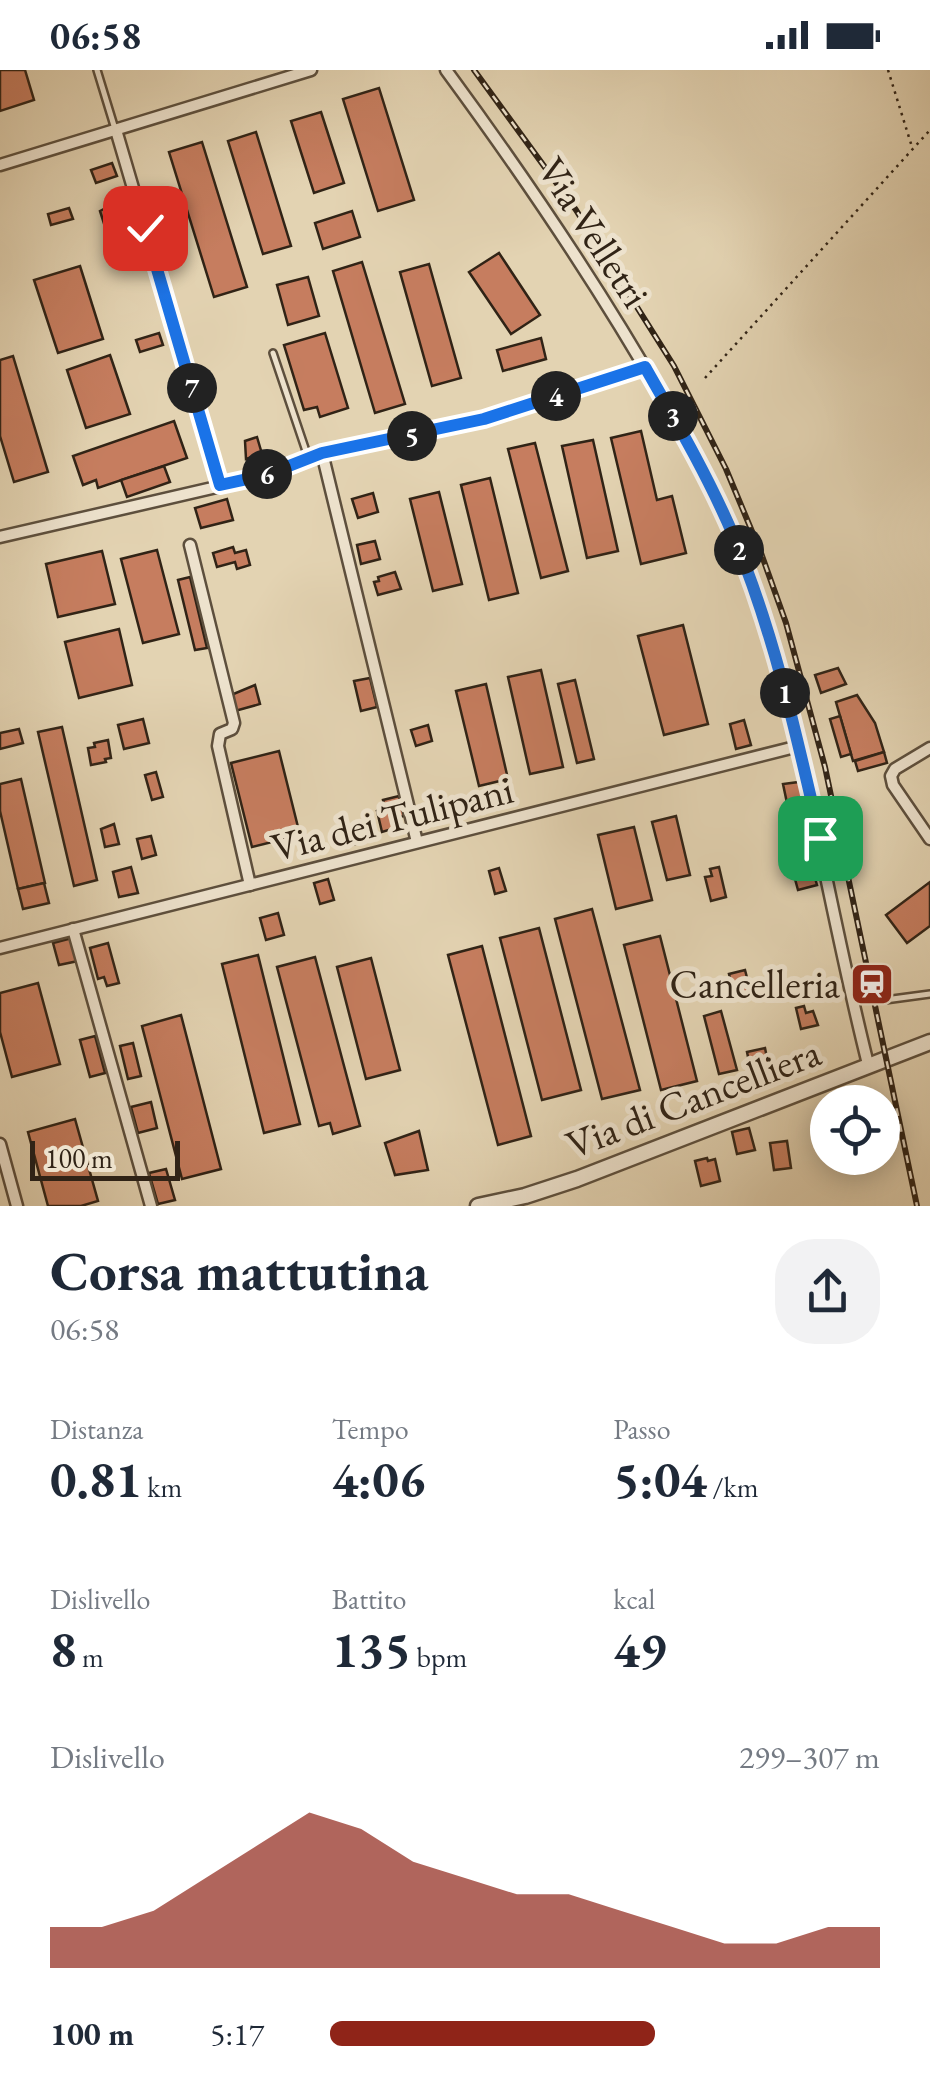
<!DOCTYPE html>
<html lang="it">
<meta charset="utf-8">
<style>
:root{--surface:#fff;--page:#f2f2f3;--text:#1f2937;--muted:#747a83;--accent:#8f2418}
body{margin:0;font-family:"EB Garamond",serif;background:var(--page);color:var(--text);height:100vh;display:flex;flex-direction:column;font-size:38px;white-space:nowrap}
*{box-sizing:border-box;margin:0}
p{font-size:32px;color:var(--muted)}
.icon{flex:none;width:55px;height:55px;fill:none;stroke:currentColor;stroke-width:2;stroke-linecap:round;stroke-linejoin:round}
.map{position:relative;height:1136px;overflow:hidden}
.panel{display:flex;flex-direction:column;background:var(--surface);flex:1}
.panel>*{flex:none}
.fabs{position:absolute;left:810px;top:1015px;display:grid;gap:20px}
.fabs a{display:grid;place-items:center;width:90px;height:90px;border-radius:50%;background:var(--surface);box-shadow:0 5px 25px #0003;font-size:50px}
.scale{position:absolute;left:30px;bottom:25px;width:150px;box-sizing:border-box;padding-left:10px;border:5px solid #302316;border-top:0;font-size:28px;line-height:35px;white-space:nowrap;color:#302316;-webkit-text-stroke:8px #ede2cd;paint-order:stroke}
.pin{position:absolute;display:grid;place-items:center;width:85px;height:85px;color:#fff;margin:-42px;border-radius:20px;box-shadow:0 5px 15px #0006}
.km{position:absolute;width:50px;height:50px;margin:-25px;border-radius:50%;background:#222;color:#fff;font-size:28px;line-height:50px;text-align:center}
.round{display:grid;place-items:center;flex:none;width:105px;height:105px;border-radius:40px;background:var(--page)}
.overview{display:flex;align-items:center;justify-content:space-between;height:170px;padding:0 50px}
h1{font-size:55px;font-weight:700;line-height:75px}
.metrics{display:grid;grid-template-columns:repeat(3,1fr);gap:15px;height:170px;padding:10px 50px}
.metrics div{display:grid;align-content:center}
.metrics b{font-size:50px;font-weight:700}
.metrics small{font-size:28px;font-weight:400}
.metrics p{font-size:28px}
.chart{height:280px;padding:20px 50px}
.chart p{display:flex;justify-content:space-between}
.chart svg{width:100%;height:180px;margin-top:10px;fill:var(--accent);opacity:.7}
ul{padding:0 50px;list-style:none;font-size:32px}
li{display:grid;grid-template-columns:160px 120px 1fr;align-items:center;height:75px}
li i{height:25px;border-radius:12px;background:var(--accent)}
.status{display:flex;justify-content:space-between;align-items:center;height:70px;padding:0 50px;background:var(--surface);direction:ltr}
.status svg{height:28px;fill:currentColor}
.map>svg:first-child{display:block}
.building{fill:#c67d5f;stroke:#302316;stroke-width:2.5}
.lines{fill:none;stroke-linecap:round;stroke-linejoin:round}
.service-casing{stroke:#5d4f3d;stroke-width:10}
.minor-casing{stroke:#5d4f3d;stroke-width:15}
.tertiary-casing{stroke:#5d4f3d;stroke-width:19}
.path{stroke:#302316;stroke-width:2.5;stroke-dasharray:2.5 5;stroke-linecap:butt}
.service{stroke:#ede2cd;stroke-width:5}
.minor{stroke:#ede2cd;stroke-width:10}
.tertiary{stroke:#ede2cd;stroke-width:14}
.rail-casing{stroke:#302316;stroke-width:6}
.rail{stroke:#ede2cd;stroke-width:2.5;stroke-dasharray:8;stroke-linecap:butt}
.route-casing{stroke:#fff;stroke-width:20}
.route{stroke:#1a73e8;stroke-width:12}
.labels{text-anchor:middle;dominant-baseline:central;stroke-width:10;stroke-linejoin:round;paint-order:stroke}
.street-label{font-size:40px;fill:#302316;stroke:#ede2cd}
.poi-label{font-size:40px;fill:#302316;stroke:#ede2cd;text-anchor:end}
</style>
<div class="status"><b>06:58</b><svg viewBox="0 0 49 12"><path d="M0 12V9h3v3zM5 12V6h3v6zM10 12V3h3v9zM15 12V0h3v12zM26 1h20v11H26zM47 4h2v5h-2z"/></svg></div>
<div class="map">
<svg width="930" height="1136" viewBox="0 0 930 1136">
<rect width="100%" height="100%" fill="#e3d3b2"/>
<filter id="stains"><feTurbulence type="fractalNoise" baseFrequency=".002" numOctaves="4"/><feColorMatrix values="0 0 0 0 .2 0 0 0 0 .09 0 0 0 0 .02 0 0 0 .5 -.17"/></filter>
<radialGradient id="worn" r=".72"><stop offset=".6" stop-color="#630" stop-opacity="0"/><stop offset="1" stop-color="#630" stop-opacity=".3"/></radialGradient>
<g class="building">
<path d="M0 0H25L34 30 0 41Z"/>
<path d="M379 18 414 130 378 141 343 29Z"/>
<path d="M321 42 344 113 314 123 291 51Z"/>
<path d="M256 62 291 176 263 184 228 71Z"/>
<path d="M202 72 247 217 214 227 169 82Z"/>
<path d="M112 93 117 106 96 113 91 100Z"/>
<path d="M115 133 124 162 116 164 115 161 107 163 100 141Z"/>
<path d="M69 138 73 149 51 155 48 144Z"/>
<path d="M352 141 360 167 323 179 315 153Z"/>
<path d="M499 183 540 245 511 264 469 202Z"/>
<path d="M362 192 405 334 375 343 333 201Z"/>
<path d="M429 194 461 308 432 316 400 202Z"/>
<path d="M80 196 103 269 58 283 34 210Z"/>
<path d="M308 207 319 246 288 255 277 215Z"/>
<path d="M159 263 163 275 140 282 136 270Z"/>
<path d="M325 263 348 338 320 347 317 337 304 340 284 275Z"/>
<path d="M541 268 546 289 503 301 497 280Z"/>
<path d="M110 285 130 344 86 358 67 300Z"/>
<path d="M13 286 48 402 14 412 0 366V290Z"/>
<path d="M174 351 187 388 98 418 96 410 83 415 73 386Z"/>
<path d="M641 361 657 430 672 426 686 483 641 494 611 368Z"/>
<path d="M257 367 262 384 246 389 245 371Z"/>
<path d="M593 370 618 481 587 488 562 376Z"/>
<path d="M535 373 568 501 541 508 508 379Z"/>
<path d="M164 396 170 412 127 427 121 410Z"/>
<path d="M490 408 518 523 489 530 461 415Z"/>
<path d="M439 422 462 514 433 521 410 429Z"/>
<path d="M373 423 378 442 358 448 352 429Z"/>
<path d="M227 429 233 450 201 458 195 438Z"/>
<path d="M375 471 380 489 361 494 357 475Z"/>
<path d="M233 477 235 483 246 480 250 495 237 499 235 492 217 497 213 483Z"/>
<path d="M157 480 179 564 143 573 121 489Z"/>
<path d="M102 481 115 534 58 547 46 494Z"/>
<path d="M395 502 401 519 378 525 374 512 379 511 378 507Z"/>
<path d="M190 507 207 578 195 580 178 510Z"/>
<path d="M683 555 708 654 664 665 638 566Z"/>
<path d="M119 559 132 615 79 628 65 572Z"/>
<path d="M838 598 846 614 821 623 815 605Z"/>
<path d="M541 600 563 697 530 704 508 607Z"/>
<path d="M370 608 377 637 361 641 354 611Z"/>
<path d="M575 610 594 689 577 693 558 614Z"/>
<path d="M486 614 508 709 479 716 456 621Z"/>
<path d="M255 615 260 634 235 641 231 625Z"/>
<path d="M857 625 875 653 884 682 853 691 836 632Z"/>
<path d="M840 646 851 684 841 687 830 649Z"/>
<path d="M143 649 149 673 124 679 118 655Z"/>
<path d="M744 650 751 675 736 679 730 654Z"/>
<path d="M428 655 432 671 416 676 411 660Z"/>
<path d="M62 657 97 810 74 816 38 662Z"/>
<path d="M19 659 23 673 0 679V663Z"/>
<path d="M108 670 111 688 105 689 106 692 91 695 88 678 95 677 94 673Z"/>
<path d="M279 681 300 765 252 777 231 693Z"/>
<path d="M884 682 887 693 858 701 855 691Z"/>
<path d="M156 702 163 727 152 730 145 705Z"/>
<path d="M21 709 45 813 18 819 0 741V714Z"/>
<path d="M799 712 803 730 787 733 783 714Z"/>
<path d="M399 726 404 746 399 747 402 756 382 762 377 741 385 739 383 730Z"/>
<path d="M803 740 808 759 788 764 783 746Z"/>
<path d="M676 746 690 805 667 810 652 752Z"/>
<path d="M366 753 370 770 352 775 348 758Z"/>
<path d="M114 754 119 774 105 777 101 759Z"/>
<path d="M634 757 652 830 616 839 598 765Z"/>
<path d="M151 766 156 785 142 789 137 769Z"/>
<path d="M811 794 817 815 798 820 792 798Z"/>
<path d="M131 797 138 823 119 827 113 802Z"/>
<path d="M719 797 726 827 711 831 705 807 712 806 710 799Z"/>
<path d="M499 798 506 821 495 824 489 801Z"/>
<path d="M328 809 334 830 320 834 314 813Z"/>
<path d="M930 812V856L907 873 886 845Z"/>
<path d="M44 813 49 833 23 839 18 819Z"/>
<path d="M592 839 640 1020 602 1029 555 849Z"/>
<path d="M278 843 284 865 266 870 260 848Z"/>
<path d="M539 858 581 1020 542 1030 500 868Z"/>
<path d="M660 866 697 1011 661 1020 624 875Z"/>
<path d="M72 868 78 891 59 895 53 873Z"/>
<path d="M108 873 119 913 107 916 104 907 98 909 90 878Z"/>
<path d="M482 876 531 1066 498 1075 448 885Z"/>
<path d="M258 885 300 1054 264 1063 222 894Z"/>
<path d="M315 887 360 1056 333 1064 330 1053 319 1056 277 897Z"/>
<path d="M371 888 400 1000 366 1009 337 897Z"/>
<path d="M745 900 751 923 735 928 729 904Z"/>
<path d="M38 913 60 994 12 1007 0 962V923Z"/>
<path d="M804 936 806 943 813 941 818 955 801 959 796 938Z"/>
<path d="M721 941 737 1000 719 1004 704 946Z"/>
<path d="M181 945 221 1099 182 1109 142 956Z"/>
<path d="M95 966 105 1003 90 1007 80 970Z"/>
<path d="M133 973 141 1006 128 1009 120 976Z"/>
<path d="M765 978 770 1003 752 1006 747 982Z"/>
<path d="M151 1032 157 1058 138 1063 131 1037Z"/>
<path d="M75 1049 98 1131 81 1136H48L28 1062Z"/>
<path d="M749 1058 755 1080 737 1084 732 1062Z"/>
<path d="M419 1061 428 1100 395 1105 385 1073Z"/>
<path d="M787 1071 791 1098 774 1100 770 1073Z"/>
<path d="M707 1088 708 1091 715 1089 720 1111 701 1116 695 1091Z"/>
<path d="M166 1099 175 1130 158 1134 149 1103Z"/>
</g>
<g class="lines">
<g class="service-casing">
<g id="service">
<path d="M97 0 115 59"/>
<path d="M273 283 308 387"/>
<path d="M885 930 930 924"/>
</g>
</g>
<g class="minor-casing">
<g id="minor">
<path d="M446 0C524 106 598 215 663 329 692 380 721 431 741 486 802 650 825 824 868 994"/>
<path d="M116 60 220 415"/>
<path d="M0 95 311 0"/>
<path d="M324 391 417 772"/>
<path d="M0 467 260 407 322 383 484 349 645 297"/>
<path d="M190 475 234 653 232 659 220 664 218 676 250 815"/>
<path d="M930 678 895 699 891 706 893 715 930 769"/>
<path d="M73 859 151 1136"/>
<path d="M0 878 799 676"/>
<path d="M0 1074 17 1136"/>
</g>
</g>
<g class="tertiary-casing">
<path id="tertiary" d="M478 1136 525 1126 577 1109 930 972"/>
</g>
<g class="path">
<path d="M888 0 912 77"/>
<path d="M705 308 930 60"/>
</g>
<use href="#service" class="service"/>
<use href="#minor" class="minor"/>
<use href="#tertiary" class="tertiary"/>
<g class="rail-casing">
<path id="rail" d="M474 0 576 140 674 296 726 399 761 483 786 553 825 697 917 1136"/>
</g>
<use href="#rail" class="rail"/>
</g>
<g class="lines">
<g class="route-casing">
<path id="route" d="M145 158 220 415 266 405 322 383 484 349 645 297C677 353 709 408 734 467 774 563 797 667 820 768"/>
</g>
<use href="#route" class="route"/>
</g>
<defs>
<g id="station-square" transform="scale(2.25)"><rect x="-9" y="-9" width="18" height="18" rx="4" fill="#8f2418" stroke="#ede2cd"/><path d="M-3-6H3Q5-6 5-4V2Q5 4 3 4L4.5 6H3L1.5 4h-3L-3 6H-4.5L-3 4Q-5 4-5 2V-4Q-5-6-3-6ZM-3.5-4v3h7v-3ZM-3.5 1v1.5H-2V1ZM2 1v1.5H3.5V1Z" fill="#fff"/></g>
</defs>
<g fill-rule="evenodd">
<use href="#station-square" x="872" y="914"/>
</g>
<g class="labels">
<g class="street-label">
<text transform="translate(594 162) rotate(57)">Via Velletri</text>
<text transform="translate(392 748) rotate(-14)">Via dei Tulipani</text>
<text transform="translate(693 1028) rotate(-21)">Via di Cancelliera</text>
</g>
<g class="poi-label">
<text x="840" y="914">Cancelleria</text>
</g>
</g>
<rect width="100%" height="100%" filter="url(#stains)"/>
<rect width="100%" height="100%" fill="url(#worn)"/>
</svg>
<div class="fabs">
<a><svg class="icon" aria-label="locate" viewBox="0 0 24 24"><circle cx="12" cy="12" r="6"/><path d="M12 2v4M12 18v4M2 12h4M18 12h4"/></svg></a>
</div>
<div class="scale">100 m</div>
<div class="pin" style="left:820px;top:768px;background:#1e9e55"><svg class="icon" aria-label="arrive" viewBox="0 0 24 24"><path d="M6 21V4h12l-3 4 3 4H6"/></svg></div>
<div class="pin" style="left:145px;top:158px;background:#d93025"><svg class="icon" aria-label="check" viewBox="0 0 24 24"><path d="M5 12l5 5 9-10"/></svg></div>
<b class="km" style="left:785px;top:623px">1</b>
<b class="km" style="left:739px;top:480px">2</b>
<b class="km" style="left:673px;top:346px">3</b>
<b class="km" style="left:556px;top:326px">4</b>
<b class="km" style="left:412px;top:366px">5</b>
<b class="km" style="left:267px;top:404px">6</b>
<b class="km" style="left:192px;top:318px">7</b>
</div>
<section class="panel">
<div class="overview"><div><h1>Corsa mattutina</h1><p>06:58</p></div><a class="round"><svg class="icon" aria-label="share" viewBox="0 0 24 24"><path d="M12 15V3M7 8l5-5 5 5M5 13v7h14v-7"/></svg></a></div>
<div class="metrics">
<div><p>Distanza</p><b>0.81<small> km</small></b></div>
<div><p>Tempo</p><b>4:06</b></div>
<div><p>Passo</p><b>5:04<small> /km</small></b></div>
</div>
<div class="metrics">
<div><p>Dislivello</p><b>8<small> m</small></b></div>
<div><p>Battito</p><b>135<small> bpm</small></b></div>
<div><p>kcal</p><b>49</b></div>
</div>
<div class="chart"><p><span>Dislivello</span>299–307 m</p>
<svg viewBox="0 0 160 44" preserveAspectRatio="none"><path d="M0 44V34L10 34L20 30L30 22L40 14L50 6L60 10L70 18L80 22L90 26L100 26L110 30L120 34L130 38L140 38L150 34L160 34V44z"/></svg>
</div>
<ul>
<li><b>100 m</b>5:17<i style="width:59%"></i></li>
</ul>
</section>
